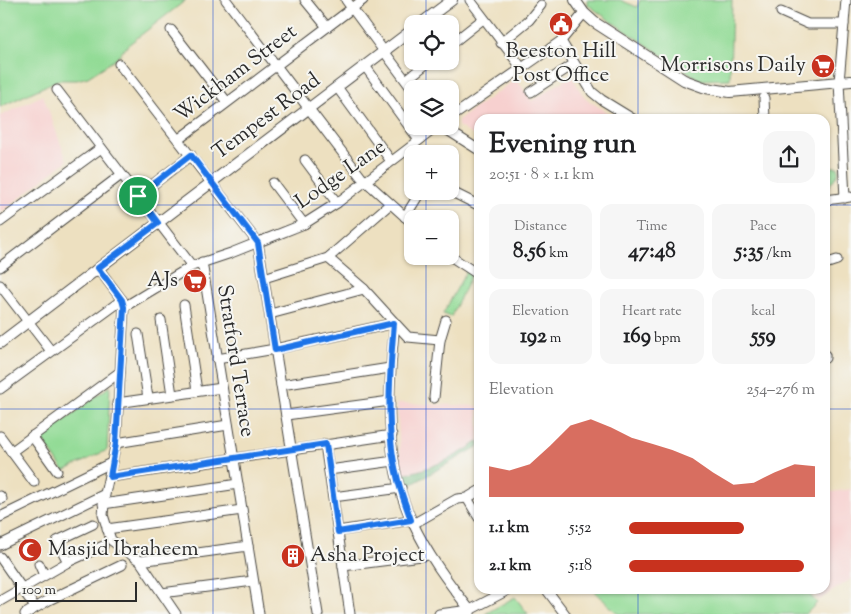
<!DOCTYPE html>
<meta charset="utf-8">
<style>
:root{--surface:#fff;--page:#f6f6f6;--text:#202124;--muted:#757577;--accent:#c8321e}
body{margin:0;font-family:"Sorts Mill Goudy",serif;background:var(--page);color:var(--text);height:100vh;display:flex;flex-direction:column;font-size:19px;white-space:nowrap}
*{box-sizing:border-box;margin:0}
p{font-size:16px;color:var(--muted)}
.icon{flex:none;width:28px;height:28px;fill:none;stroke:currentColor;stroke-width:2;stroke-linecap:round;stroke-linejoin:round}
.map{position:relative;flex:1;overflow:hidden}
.drawer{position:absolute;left:474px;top:114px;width:356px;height:480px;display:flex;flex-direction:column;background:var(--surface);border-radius:15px;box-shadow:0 1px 4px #0004}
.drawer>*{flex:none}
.buttons{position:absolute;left:404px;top:15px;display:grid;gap:10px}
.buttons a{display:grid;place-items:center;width:55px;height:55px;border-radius:10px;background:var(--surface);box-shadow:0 1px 4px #0004;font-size:25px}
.scale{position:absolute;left:15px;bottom:12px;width:122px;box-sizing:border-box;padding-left:5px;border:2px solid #2b2b2b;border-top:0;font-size:14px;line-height:18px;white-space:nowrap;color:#2b2b2b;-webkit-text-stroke:4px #f6f6f2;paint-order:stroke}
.pin{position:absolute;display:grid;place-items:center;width:42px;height:42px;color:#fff;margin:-21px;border:2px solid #fff;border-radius:50%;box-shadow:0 1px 5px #0007}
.round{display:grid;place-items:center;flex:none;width:52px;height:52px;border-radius:15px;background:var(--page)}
.summary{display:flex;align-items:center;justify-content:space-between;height:85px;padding:0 15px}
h1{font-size:28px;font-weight:700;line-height:38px}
.metrics{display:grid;grid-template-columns:repeat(3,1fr);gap:8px;height:85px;padding:5px 15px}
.metrics div{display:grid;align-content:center;border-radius:12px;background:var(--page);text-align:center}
.metrics b{font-size:21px;font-weight:700}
.metrics small{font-size:14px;font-weight:400}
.metrics p{font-size:14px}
.chart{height:140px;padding:10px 15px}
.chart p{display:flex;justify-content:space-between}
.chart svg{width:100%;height:90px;margin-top:5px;fill:var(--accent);opacity:.7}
ul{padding:0 15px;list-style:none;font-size:16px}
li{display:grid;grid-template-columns:80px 60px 1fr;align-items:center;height:38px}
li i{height:12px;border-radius:6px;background:var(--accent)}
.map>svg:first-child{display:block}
.built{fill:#f7d0cf}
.green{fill:#93db96;stroke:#5f8360}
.forest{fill:#76bb7f;stroke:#507355}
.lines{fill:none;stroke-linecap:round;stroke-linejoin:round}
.minor-casing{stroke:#484641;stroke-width:11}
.tertiary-casing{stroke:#484641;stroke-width:12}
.minor{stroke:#fff;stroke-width:9}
.tertiary{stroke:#fff;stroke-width:10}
.route-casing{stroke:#fff;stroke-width:10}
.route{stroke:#1a73e8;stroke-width:6}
.grid{fill:none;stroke:#1d4ed8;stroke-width:1;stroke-opacity:0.55}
.labels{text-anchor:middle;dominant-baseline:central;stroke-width:4;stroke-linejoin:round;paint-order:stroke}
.poi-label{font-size:21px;fill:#2b2b2b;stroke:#f6f6f2;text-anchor:end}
.street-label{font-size:21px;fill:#2b2b2b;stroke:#f6f6f2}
</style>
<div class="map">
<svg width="851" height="614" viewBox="0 0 851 614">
<rect width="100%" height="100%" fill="#f6f6f2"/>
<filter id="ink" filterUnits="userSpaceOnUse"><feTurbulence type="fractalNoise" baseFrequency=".02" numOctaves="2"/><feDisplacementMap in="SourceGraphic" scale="10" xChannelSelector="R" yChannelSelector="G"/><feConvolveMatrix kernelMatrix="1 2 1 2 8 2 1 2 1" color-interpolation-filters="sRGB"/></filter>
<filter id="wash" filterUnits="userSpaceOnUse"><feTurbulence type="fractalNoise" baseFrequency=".0096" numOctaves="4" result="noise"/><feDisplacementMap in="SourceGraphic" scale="20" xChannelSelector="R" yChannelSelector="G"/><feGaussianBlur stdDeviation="1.12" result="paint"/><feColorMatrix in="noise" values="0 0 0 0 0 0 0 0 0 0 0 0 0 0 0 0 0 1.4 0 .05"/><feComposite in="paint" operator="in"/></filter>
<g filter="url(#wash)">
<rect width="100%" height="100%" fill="#ede0c0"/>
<g class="built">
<path d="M571 76 585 98 617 119H479V139L458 126V120L516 79 532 101Z"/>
<path d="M43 95 67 161 0 213V116Z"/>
<path d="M397 403 478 406 479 441 463 452 427 469 401 475Z"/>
<path d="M828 478 829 488 832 492 851 489V579L819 600 810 589H825V479Z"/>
</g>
<g class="green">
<path d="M0 0H186L128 45 116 59 88 77 77 80H58L0 107Z"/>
<path d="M587 0H620L637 7 640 0H732L730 79 700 80 609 20 587 4Z"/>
<path d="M825 167H838V174L825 191Z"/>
<path d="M466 272 471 275 451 317 443 314Z"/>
<path d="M110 386 107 450 64 471 41 438Z"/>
<path d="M592 589H805L817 603 806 614H618Z"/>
<path d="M515 597 528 614H485Z"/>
</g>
<path class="forest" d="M479 441V446L407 487 401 475C430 469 455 458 479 441Z"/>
</g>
<g filter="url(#ink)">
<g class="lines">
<g class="minor-casing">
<g id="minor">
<path d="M226 0 361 177 412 223"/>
<path d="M305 0 327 27"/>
<path d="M346 0 412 89"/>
<path d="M470 0 521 67"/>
<path d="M781 12 808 24H844"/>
<path d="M171 30 227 102"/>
<path d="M561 41 592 92 602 100 633 119"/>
<path d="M501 43 529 20 541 5"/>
<path d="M450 45 483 19"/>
<path d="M119 64 258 243 318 614"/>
<path d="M365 66 419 140"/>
<path d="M406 80 430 61"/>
<path d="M337 87 391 161"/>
<path d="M57 90 192 266"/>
<path d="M531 92 574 64"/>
<path d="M764 98 765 119"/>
<path d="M450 118 561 41 584 13"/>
<path d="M441 126 479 150"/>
<path d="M179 139 363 0"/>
<path d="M305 160 337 203"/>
<path d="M273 183 304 224"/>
<path d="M450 191 476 204"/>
<path d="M138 196 191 155"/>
<path d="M845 198 839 82 846 0"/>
<path d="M825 200 850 197"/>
<path d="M405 217 421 191"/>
<path d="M0 222 101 148"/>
<path d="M450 256 479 275"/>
<path d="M328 258 364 289 395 323C388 386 383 462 412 521 427 554 448 582 470 610V614"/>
<path d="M202 262 259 614"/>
<path d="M825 264 837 260"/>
<path d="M0 267 121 175"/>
<path d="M98 268 122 300 124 307 116 443 105 494 103 515 111 540 140 561 176 614"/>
<path d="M264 278 328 258 390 204"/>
<path d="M0 285 51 351"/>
<path d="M184 305 197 391"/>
<path d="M124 307 192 266 231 253 304 224 337 203 438 126"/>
<path d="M270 314 364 289"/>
<path d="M161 320 172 395"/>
<path d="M138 334 148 398"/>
<path d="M825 355V358"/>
<path d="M217 359 275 349 395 323 408 337 440 340"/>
<path d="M281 385 390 368"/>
<path d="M0 389 122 300"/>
<path d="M434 398 440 340 446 320"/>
<path d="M117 403 222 388"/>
<path d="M286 415 390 401"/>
<path d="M0 436 34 482"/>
<path d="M32 436 57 471"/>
<path d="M116 443 228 425"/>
<path d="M325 444 350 614"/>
<path d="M11 452 120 372"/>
<path d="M329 470 394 461"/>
<path d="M110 477 392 435"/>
<path d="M479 491 467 498 479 518"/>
<path d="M0 496 2 499"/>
<path d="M333 497 401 488"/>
<path d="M103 504 238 484"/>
<path d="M0 517 113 462"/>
<path d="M413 524 457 499 467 498"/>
<path d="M107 529 242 510"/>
<path d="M338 531 411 520"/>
<path d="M0 545 105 494"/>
<path d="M0 557 35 607"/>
<path d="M140 561 248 546"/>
<path d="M68 562 57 541 93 524"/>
<path d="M39 564 44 575"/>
<path d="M343 566 429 555"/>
<path d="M546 589 565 614"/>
<path d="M162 593 253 581"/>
<path d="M0 601 68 562 103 546"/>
<path d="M25 614 49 600 122 565"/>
<path d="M439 614 470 610 510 589"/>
</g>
</g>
<g class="tertiary-casing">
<g id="tertiary">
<path d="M575 0 584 13 594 22 684 80 706 88 730 92 851 81"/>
<path d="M420 24 452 0"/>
<path d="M0 343 412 30"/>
</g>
</g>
<use href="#minor" class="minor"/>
<use href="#tertiary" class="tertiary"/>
</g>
</g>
<g class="lines" filter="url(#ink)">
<g class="route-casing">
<path id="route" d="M191 155 258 243 275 350 394 323C390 369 385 431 397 476 400 491 406 505 411 520L338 532 326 444 110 477 116 443 124 307 122 300 98 268 158 223 138 196Z"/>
</g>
<use href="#route" class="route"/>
</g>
<path class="grid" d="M213 0V614M426 0V24M638 0V119M426 61V89M426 126V154M426 191V219M0 205H479M825 205H851M426 256V614M0 409H479M825 409H851M638 589V614"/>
<defs>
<g id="civic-disc" transform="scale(1.25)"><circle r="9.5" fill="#c8321e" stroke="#f6f6f2"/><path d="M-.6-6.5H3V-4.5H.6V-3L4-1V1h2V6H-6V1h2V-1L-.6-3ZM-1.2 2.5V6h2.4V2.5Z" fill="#fff"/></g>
<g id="supermarket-disc" transform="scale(1.25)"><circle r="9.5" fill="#c8321e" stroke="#f6f6f2"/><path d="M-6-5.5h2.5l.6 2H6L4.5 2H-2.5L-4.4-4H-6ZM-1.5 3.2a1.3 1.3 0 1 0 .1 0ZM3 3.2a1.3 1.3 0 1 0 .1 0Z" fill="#fff"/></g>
<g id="mosque-disc" transform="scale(1.25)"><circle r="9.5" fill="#c8321e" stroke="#f6f6f2"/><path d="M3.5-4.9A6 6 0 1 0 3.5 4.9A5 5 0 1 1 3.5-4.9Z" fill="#fff"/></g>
<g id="building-disc" transform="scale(1.25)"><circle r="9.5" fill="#c8321e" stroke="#f6f6f2"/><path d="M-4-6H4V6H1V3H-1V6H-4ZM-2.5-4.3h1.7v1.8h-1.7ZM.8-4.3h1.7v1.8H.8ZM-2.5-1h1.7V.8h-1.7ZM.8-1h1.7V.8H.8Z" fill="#fff"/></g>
</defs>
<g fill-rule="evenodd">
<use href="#civic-disc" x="561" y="24"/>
<use href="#supermarket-disc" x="823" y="66"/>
<use href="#supermarket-disc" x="195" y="281"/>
<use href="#mosque-disc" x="30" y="550"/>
<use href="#building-disc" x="293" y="556"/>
</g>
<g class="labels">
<g class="poi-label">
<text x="561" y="52" text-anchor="middle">Beeston Hill<tspan x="561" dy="24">Post Office</tspan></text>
<text x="806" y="66">Morrisons Daily</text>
<text x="178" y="281">AJs</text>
<text x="48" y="550" text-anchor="start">Masjid Ibraheem</text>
<text x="310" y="556" text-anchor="start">Asha Project</text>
</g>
<g class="street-label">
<text transform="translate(236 74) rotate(-37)">Wickham Street</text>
<text transform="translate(267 117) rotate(-37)">Tempest Road</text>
<text transform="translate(341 175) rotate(-35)">Lodge Lane</text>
<text transform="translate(235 361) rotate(81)">Stratford Terrace</text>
</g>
</g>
</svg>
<div class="buttons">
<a><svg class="icon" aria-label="locate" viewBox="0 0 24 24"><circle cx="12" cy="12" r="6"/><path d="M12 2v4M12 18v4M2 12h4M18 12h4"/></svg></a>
<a><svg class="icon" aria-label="layers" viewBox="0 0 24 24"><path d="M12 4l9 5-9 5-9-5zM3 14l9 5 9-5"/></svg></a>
<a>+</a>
<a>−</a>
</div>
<div class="scale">100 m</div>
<div class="pin" style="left:138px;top:196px;background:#1e9e55"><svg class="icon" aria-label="arrive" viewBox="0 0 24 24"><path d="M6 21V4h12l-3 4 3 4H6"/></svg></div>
<section class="drawer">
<div class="summary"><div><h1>Evening run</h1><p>20:51 · 8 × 1.1 km</p></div><a class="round"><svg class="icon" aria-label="share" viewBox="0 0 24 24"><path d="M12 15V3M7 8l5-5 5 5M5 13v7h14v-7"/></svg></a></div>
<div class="metrics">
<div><p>Distance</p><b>8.56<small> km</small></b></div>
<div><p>Time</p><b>47:48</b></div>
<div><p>Pace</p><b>5:35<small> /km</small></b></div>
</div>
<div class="metrics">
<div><p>Elevation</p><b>192<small> m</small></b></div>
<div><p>Heart rate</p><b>169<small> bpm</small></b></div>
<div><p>kcal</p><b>559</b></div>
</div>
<div class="chart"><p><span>Elevation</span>254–276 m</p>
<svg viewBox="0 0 160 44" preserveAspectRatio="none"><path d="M0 44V29L10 31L20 28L30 19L40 9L50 6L60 10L70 15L80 18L90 21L100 25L110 32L120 38L130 37L140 32L150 28L160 29V44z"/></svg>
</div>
<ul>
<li><b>1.1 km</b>5:52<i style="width:62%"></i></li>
<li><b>2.1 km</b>5:18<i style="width:94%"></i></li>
</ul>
</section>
</div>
